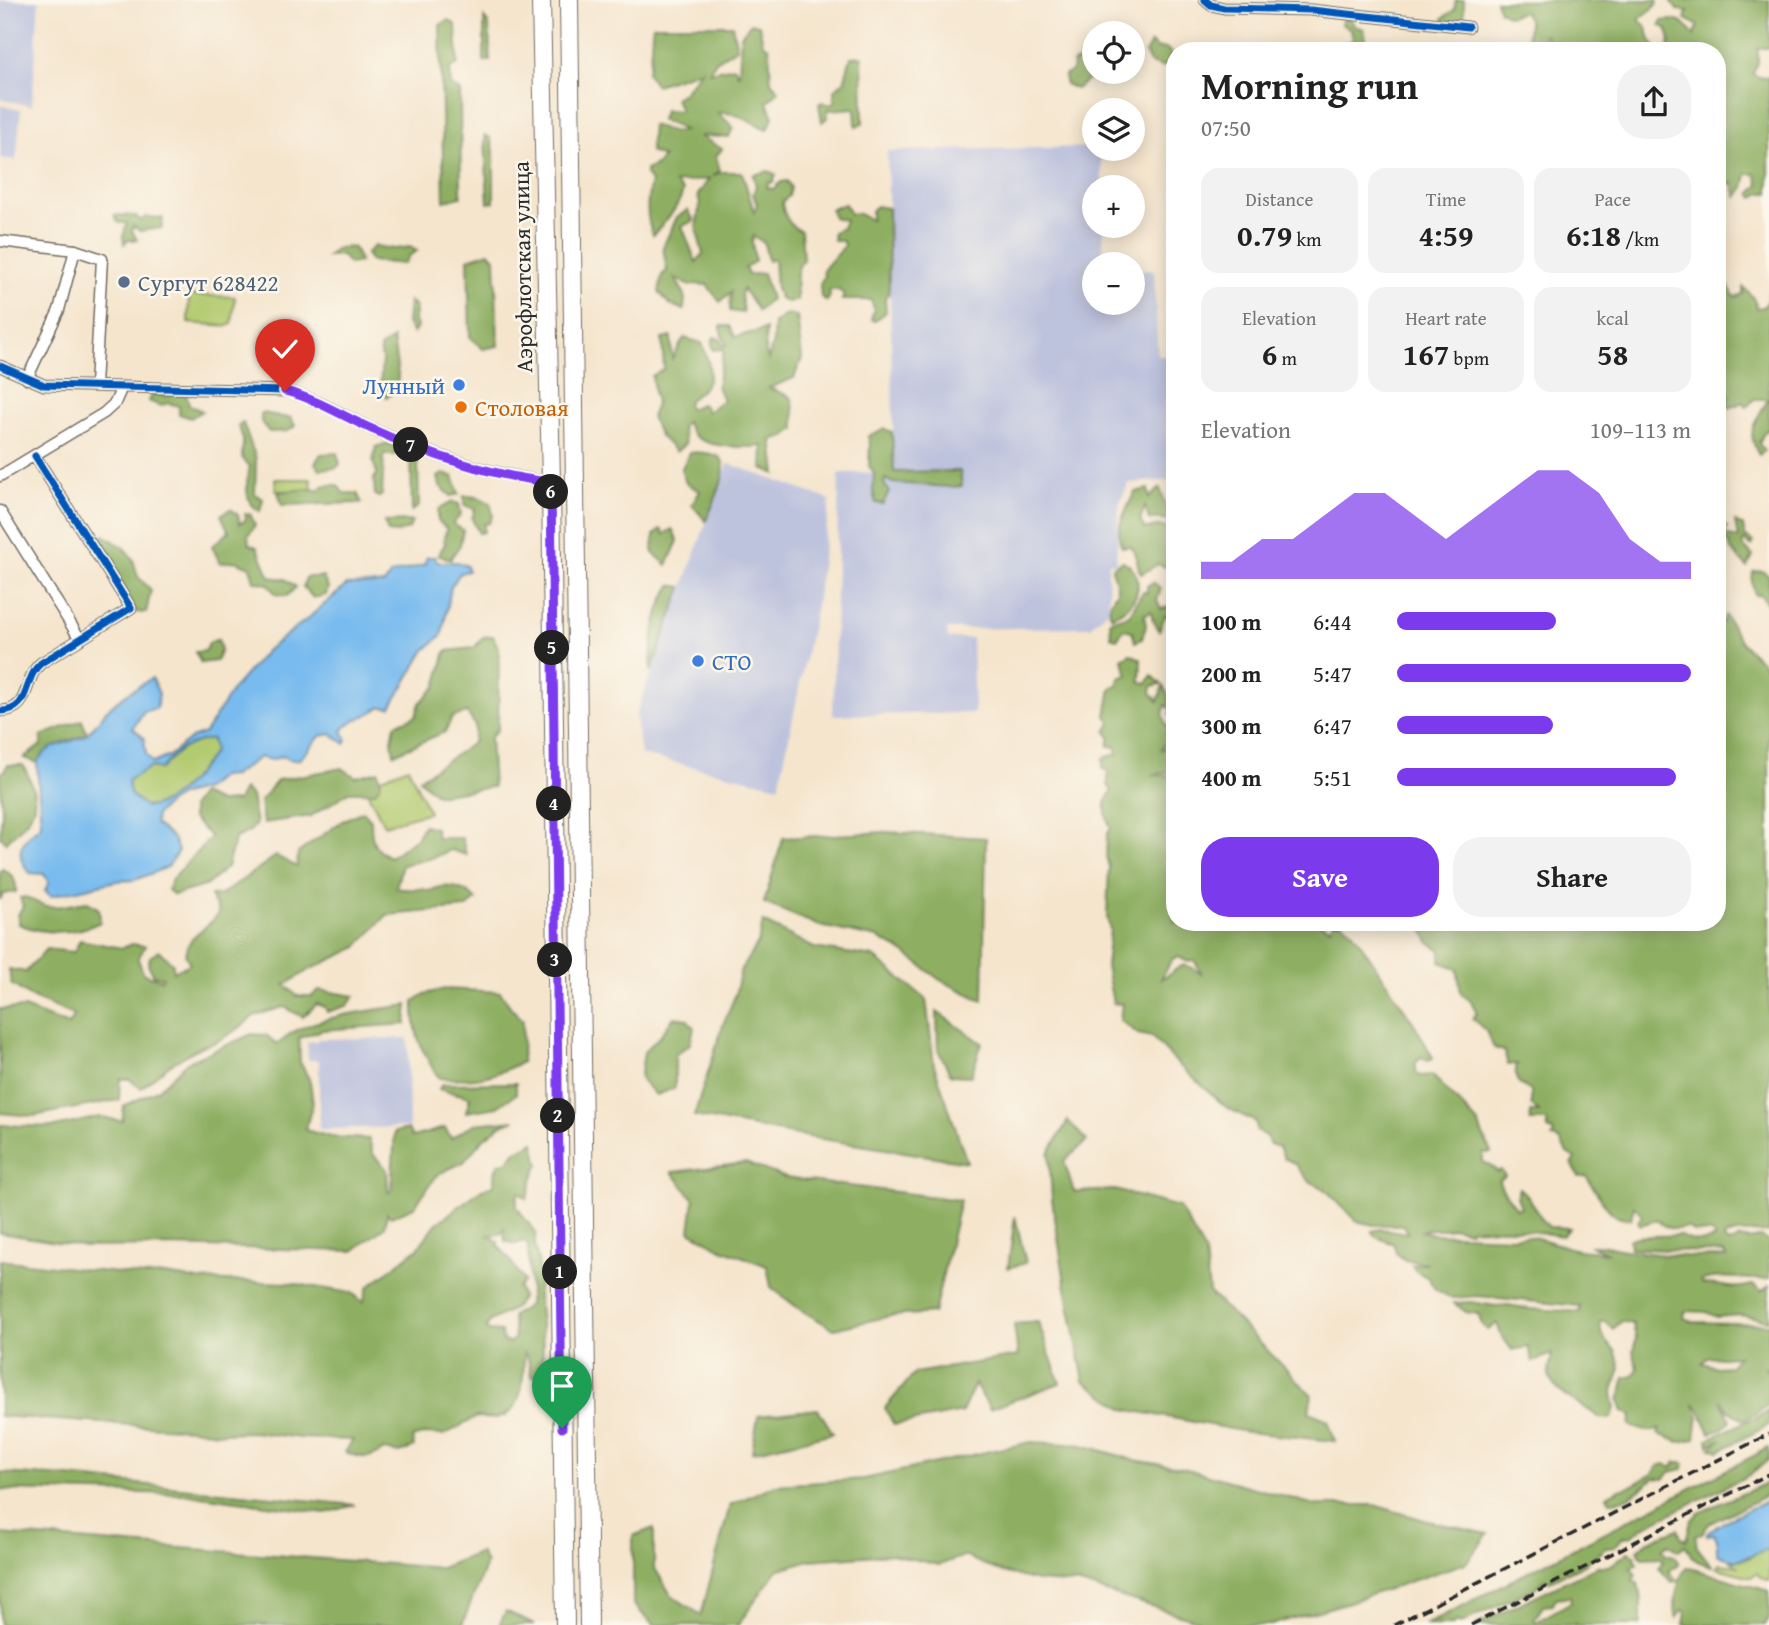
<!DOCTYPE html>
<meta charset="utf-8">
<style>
:root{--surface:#fff;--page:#f2f2f2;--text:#222;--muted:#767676;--accent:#7c3aed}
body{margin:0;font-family:"Gentium Book Plus",serif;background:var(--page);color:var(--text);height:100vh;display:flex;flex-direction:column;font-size:26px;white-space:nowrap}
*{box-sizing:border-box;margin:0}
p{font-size:23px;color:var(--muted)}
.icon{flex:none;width:38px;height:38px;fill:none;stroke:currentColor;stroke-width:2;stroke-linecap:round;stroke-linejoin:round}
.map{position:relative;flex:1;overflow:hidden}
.panel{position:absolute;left:1166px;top:42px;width:560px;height:889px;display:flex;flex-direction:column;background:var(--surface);border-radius:28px;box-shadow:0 4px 18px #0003}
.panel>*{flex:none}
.controls{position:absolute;left:1082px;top:21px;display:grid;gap:14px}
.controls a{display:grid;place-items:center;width:63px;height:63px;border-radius:50%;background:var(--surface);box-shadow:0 4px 18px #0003;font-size:35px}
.pin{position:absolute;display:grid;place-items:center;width:60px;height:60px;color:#fff;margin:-72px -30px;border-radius:50% 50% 50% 0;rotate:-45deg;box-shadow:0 0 7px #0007}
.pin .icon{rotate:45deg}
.km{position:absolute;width:35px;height:35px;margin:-18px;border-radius:50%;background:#222;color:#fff;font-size:19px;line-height:35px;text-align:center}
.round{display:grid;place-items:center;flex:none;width:74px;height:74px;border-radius:28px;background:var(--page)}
.head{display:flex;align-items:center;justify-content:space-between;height:119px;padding:0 35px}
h1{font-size:38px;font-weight:600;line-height:52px}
.figures{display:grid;grid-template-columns:repeat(3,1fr);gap:10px;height:119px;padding:7px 35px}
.figures div{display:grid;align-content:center;border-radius:18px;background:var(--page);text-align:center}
.figures b{font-size:30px;font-weight:600}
.figures small{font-size:19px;font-weight:400}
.figures p{font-size:19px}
.chart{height:196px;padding:14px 35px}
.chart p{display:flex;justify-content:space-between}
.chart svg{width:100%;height:126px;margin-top:7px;fill:var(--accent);opacity:.7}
.action{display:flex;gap:14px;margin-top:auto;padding:14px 35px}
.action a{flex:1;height:80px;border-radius:28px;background:var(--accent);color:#fff;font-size:28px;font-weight:600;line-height:80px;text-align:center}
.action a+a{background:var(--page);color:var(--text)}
ul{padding:0 35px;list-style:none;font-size:23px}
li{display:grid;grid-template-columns:112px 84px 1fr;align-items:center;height:52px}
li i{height:18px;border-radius:9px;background:var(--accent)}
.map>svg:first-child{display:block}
.industrial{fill:#bec3dd}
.green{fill:#b3cb70;stroke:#6f7b4e;stroke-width:2}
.forest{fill:#8eaf62;stroke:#5c6d46;stroke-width:2;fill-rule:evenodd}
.water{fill:#79bbee;stroke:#52738c;stroke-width:2;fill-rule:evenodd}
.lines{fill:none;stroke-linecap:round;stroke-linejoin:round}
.street-casing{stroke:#726c64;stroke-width:13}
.primary-casing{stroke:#726c64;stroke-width:20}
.street{stroke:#fff;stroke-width:10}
.primary{stroke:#fff;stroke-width:18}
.rail{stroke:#2b2b2b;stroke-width:3.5;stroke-dasharray:10 5;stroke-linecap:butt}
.cycleway-casing{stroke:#fbf7ec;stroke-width:11}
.cycleway{stroke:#0057b8;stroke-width:7}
.route-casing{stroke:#fff;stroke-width:14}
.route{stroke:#7c3aed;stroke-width:9}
.service-dot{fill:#5c6f8a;stroke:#fbf7ec;stroke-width:2.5}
.shop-dot{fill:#3f7fe0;stroke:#fbf7ec;stroke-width:2.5}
.food-dot{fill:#e8710a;stroke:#fbf7ec;stroke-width:2.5}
.labels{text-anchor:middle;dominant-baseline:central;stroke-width:5;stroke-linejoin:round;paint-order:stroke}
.street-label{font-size:23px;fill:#2b2b2b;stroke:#fbf7ec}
.service-label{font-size:23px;fill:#4e5e75;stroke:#fbf7ec;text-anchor:start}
.shop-label{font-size:23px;fill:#366cbe;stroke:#fbf7ec;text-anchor:end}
.food-label{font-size:23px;fill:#c56008;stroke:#fbf7ec;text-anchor:start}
</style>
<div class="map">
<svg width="1769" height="1625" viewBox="0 0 1769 1625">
<rect width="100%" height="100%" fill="#fbf7ec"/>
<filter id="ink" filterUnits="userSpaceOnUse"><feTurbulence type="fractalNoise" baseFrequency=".0143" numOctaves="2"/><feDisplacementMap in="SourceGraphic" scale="14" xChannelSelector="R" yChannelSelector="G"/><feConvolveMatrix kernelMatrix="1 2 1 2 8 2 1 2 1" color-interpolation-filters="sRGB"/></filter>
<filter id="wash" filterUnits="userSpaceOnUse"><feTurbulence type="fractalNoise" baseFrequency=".00686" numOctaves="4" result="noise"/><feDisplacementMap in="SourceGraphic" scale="28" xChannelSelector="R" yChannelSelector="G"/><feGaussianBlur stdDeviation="1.57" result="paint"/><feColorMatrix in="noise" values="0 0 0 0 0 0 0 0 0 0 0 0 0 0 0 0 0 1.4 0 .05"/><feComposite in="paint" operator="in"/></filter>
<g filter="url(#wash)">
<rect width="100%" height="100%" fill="#f5e5cd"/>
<g class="industrial">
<path d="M0 0H39L32 106 0 99Z"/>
<path d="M0 105 21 110 16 160 0 158Z"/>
<path d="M1094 147 1101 149 1102 187H1094V226H1103V264H1094V303H1132V270H1154L1158 356H1174V480L1129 483 1119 505 1116 563H1108L1109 610 1090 627 947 629 948 638H972L974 713 833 715 839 473 894 472 887 151Z"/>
<path d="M728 463 830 500 816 605 779 786 641 755 636 715Z"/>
<path d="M408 1038 409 1127 319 1129V1060H308L307 1042 317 1041 318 1039Z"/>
</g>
<g class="green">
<path d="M189 295 235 297 232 324 227 326 188 323Z"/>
<path d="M275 479H311L312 490 276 491Z"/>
<path d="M212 739 214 751C199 773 173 806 146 807L130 794 128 780 151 767 161 769C177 750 188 742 212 739Z"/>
<path d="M408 767 429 812 384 825 364 785Z"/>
<path d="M1769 1549V1581L1761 1578 1757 1573 1751 1577 1717 1568 1719 1564 1737 1566 1731 1561 1749 1558 1756 1552Z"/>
</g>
<g class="forest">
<path d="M1456 0H1464V15L1457 24 1445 23 1443 18 1454 10Z"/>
<path d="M1657 0 1658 2C1653 10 1645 13 1639 20L1647 27 1649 38 1658 51H1553L1545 34 1535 51H1508L1527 43 1529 21 1524 12 1509 16 1499 10 1496 1Z"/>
<path d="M1671 0H1769V48H1758V63L1752 74 1762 78 1769 77V193H1761L1754 198 1751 193 1759 185 1756 174H1747L1744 187 1737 197 1733 183 1724 185 1728 194 1726 200 1717 188V176H1724L1717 165V51H1667L1670 41 1667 29 1660 25 1662 21C1679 18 1685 23 1694 36L1698 26 1685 18 1688 11 1677 10Z"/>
<path d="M484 18 489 24 490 61H484Z"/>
<path d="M1343 19H1351L1354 26 1364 29 1366 39 1364 47 1357 48 1355 51H1342L1347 43 1353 40 1351 29 1341 24Z"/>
<path d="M449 20 456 25 458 64 450 69 451 86 460 91 461 197 444 201 440 25Z"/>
<path d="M751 23 759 25 763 43 769 47 771 82 779 91 767 102 773 117 768 130C752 122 735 111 718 113L733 127 729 137 700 136 722 149 716 156 720 171 712 176 721 172H742L754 212 757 205 753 194 756 186 753 175 769 171 776 175 773 182 768 183 767 188 773 189 781 182 787 181 791 188 789 196 782 202C783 213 789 227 801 231L803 260C794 270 797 287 797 300L789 302 781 300 776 289 774 259 768 261 764 243 754 236 752 241 755 261 745 268 748 275 763 273 771 299 758 311 743 289 741 293 743 313 730 311 731 292 720 302 707 285 695 284 690 286 675 278 685 295 684 310 669 304 659 292 662 275 667 271 663 247 677 217 688 210 694 221 682 226 696 262 703 254 696 227 700 204 698 195 709 179 675 183 683 191C677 210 666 221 653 235 645 216 647 201 651 181L646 175V170L658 164 663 157 650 152 652 125 673 132 684 130 661 120 664 110 680 111 675 98 683 93 702 70 656 85 647 73C653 57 650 42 653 25H732L737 48 716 61 709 72 735 67 739 76 741 35Z"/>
<path d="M1151 43 1158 49 1166 48 1171 53 1168 64 1162 67 1150 63 1145 53Z"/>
<path d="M1087 53 1092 57 1090 70 1087 71 1088 80 1076 89 1065 84V75L1072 71 1073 63 1080 60V56Z"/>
<path d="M862 56 863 123 856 126 855 108 828 110 827 118 822 122 819 104 822 102 829 105 835 102 834 90 844 82 851 57Z"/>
<path d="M485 135 490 138 494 151V202L488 203Z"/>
<path d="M845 204 850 214 857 213 871 220V211L876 206 888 208 889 294 885 297 886 312 875 321 871 319 874 309 871 300H842L844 294 838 290H829L830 296 827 301 821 297 820 284 824 276 823 270 844 246 843 241H834L833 232 842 228 845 220 833 217 831 209Z"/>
<path d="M114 215 136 216 141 221 145 217 163 218 162 228 140 231 133 226 132 231 137 240H128L124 244 123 237 127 223H119Z"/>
<path d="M374 246 395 249 410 247 417 251 409 256 404 264 371 261 366 254Z"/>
<path d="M349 247 354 248 360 262 349 264 341 255 328 256 336 249Z"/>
<path d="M489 252 495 258 498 346 483 349 470 337 468 259Z"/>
<path d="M1725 281 1735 297 1743 294V287C1751 293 1755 299 1757 308L1763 307 1768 301 1769 291V430L1765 431 1759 443 1764 451 1759 455C1744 429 1757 421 1768 399H1754L1747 407 1743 402 1729 408 1727 404 1730 395 1723 392 1717 394V287Z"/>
<path d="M409 301 416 307 414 318 417 327 413 334 407 323Z"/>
<path d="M787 314 797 316 802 358 794 378 769 388 791 397C796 408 793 417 795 429L784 437 772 439 776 474 762 468 763 446C746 448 709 448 695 436 691 434 688 426 686 422L682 426 685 444 676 452 660 436 651 417 656 405 652 376 664 369 662 339 671 337 672 359 684 338 702 343C713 375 715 381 687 402L689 409 701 404 705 407 707 412 723 400 717 386 724 349 713 350 712 343 714 337 720 339 723 345H727L721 333V326H730L735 337 766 329 765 348 768 360 773 342 774 323Z"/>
<path d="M393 339 398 374 397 390 387 397 380 389 382 359 380 348Z"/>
<path d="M176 393 187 396 189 405 202 411 191 418 179 414V406L168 403 160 406 149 401 153 394 167 396Z"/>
<path d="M261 413C272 413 280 418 291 418L295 426 288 431 269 432 261 422Z"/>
<path d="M243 423 256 459 255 494 263 499 260 511C243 503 246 482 250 466 239 458 242 456 243 444 244 439 240 430 238 425Z"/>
<path d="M883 429 892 432 894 472 960 471 962 486 950 487 893 483 885 479 884 484 889 491 883 504 876 503 873 492 874 473 869 466 870 444 868 436Z"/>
<path d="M387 443 397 447 395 455H384L382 495 379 497 375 495 374 479 377 473 373 462 376 447Z"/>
<path d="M690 452C698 453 712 452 719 457 733 466 711 508 706 521L692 505 700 491 686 483 681 470Z"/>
<path d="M337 453 340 464 336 468 320 469 315 463 321 454Z"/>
<path d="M411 455 418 461 419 506 412 511Z"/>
<path d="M443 474 453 476 459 494 451 496 440 486 438 477Z"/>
<path d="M325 485H338L343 493H357L362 503 282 505 278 492 307 489 318 490Z"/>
<path d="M1160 488 1170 521 1160 518 1149 520 1145 506 1140 520 1145 529 1158 526 1174 529V570L1158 564 1141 574C1135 563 1140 555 1130 546L1122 547C1113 529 1127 509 1135 492L1148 489 1149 498Z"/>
<path d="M464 496 478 497 490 503 493 515 489 523 484 524V532L479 533 472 519 475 509 464 505Z"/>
<path d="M452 502 459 504 461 514 453 524 463 530 460 545 450 559 438 555 445 544 444 537 447 529 438 521V510Z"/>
<path d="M231 509 238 515 240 524 246 519 245 514H250L255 525 248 536 249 544 257 547 270 577 285 579 296 587 287 596 276 594 268 584 254 581 250 567 235 561 220 563 212 546 229 532 221 515Z"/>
<path d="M412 521 409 529 397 533 388 532 384 522Z"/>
<path d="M1735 522 1743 526 1745 536 1753 542 1751 546 1744 540 1742 545 1753 556 1747 567 1731 550 1729 543 1721 541 1717 532V525L1728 527 1724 535 1738 538Z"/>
<path d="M661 529 664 534 672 529 678 541 667 565 653 553 654 535Z"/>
<path d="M104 535 124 548 133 559 138 577 151 590 146 613 136 612 111 568 107 552 101 540Z"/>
<path d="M1123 561C1141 571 1143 594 1126 608 1122 612 1116 614 1112 617 1107 609 1111 599 1117 592 1118 579 1113 578 1112 567Z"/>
<path d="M1762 571 1769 576V606L1760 594 1755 595 1752 583 1753 572Z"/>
<path d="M306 577H323L328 588 326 595 313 598 303 587Z"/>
<path d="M1153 582 1161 589 1157 600 1161 609 1169 607 1172 615 1165 616 1159 631 1153 621 1151 611 1144 615 1146 626 1142 639 1135 642 1132 631 1124 629 1117 639 1111 637 1110 621 1129 615 1143 592 1147 593V586Z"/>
<path d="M671 585 682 587 651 672C651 643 656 609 671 585Z"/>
<path d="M1725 615 1741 642 1763 663 1769 674V1232L1737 1233 1724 1237 1725 1241 1730 1243 1740 1238 1750 1240 1761 1237 1769 1242V1279C1748 1281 1718 1273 1701 1281L1703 1284C1723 1284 1731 1291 1753 1285L1762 1291 1769 1286V1320L1739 1315 1717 1317 1706 1312 1685 1311 1684 1318 1693 1322 1769 1324V1367H1765L1769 1372V1405L1744 1420 1729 1411 1720 1400 1731 1420 1722 1429 1710 1433 1698 1407 1694 1405 1698 1415 1695 1439 1679 1442 1658 1434 1660 1429C1650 1434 1639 1430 1630 1425L1632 1415 1623 1412 1619 1400C1623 1392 1621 1386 1625 1378L1634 1376 1638 1368 1633 1352 1636 1338 1633 1324 1622 1321 1613 1329 1606 1322H1600L1601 1331 1606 1342 1616 1352 1620 1368 1612 1394 1615 1407 1612 1418H1599C1587 1406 1553 1394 1549 1376 1548 1370 1551 1360 1552 1354L1533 1362 1528 1347 1512 1350 1501 1335 1497 1323 1488 1330 1482 1325 1478 1314 1466 1312 1454 1303 1471 1302 1496 1306 1508 1305 1530 1309 1580 1312V1306L1478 1296 1451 1298 1435 1289 1428 1278 1416 1271 1412 1265 1428 1263 1405 1260 1396 1253 1394 1244 1374 1236 1372 1231 1381 1229 1408 1233 1404 1225H1374L1356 1221 1326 1190 1309 1181 1294 1163 1284 1158 1279 1147 1269 1144 1267 1137 1257 1131 1256 1122 1227 1108 1179 1065 1152 1037 1138 1034 1120 1020 1122 1004 1113 1003 1106 966 1110 930 1107 917 1109 867 1106 857 1107 835 1111 828C1105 816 1103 802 1112 791L1108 785V771L1103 769V758L1117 754 1116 747 1108 746 1110 737 1106 732 1111 723 1106 716 1111 688 1118 685 1119 678 1128 675 1122 659 1130 654 1141 659 1140 682 1147 683 1152 675 1161 684 1152 686 1151 693 1158 701 1163 686 1168 694 1169 702 1174 706V717L1169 714 1172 711 1166 705 1163 714 1166 725 1174 729V736L1166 732 1168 740 1161 749 1174 748V766L1170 767 1173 771 1151 775 1174 776V922H1316L1330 928 1334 922H1341L1351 929 1415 1025 1433 1058 1429 1061 1422 1058 1416 1062V1073L1420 1076 1432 1075 1479 1124C1481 1135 1488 1143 1491 1153H1483V1162L1492 1166 1497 1172 1501 1170 1505 1176 1499 1181C1501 1192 1511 1199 1517 1209L1521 1207 1517 1197 1519 1188C1536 1201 1536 1216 1549 1227L1569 1228 1562 1236 1516 1229 1471 1228 1469 1231 1454 1227C1443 1232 1432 1226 1422 1231L1433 1234 1513 1237C1535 1233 1553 1244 1574 1249 1585 1252 1597 1251 1608 1253L1591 1246C1604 1243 1611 1248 1624 1250 1657 1255 1693 1258 1726 1257L1724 1253 1630 1248 1629 1240C1638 1234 1667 1237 1679 1235 1691 1242 1703 1244 1715 1238L1712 1233 1695 1232 1687 1227C1674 1231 1666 1229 1657 1220L1640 1225 1638 1221 1642 1214 1634 1206 1631 1218C1610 1224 1598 1192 1586 1176L1579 1177 1572 1163 1575 1158 1567 1153 1560 1140 1552 1138 1554 1132 1548 1129 1547 1121H1530V1112H1539L1531 1105V1091C1517 1083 1513 1080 1517 1064L1508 1065 1504 1051 1494 1048 1486 1031 1472 1018 1477 1013 1471 1001 1461 994 1457 968 1440 962 1441 950 1429 942 1421 925 1415 922H1717V617L1722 623ZM1178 957 1186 961 1194 960 1202 974C1177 957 1183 969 1161 979L1172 959ZM1738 1356 1730 1366 1717 1367 1702 1363 1707 1358Z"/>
<path d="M493 636 499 650 498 729 490 738 493 787 437 795 419 779 473 743 475 725 467 713 452 717 445 732 394 754 392 741 395 725 416 716 420 703 436 687 446 651 474 648 483 637Z"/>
<path d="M218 639 221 650 216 661 201 663 195 652 205 651 209 643Z"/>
<path d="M82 720 87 734C70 742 46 744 37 763L24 758 41 745V736Z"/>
<path d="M8 765H23C43 803 36 815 6 842L0 836 2 812 0 776Z"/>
<path d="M342 768 356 777 378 771 381 783 375 792H349L311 816 263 823 260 801 278 780Z"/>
<path d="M244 789 251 796 256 824 249 832 235 838 227 867 207 885 174 895 168 890 172 879 211 837 192 818V806L201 794 219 802 237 801Z"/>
<path d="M363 811 371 820C371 838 372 849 390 857L416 838 424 825 435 828 437 838H462L466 855 451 850 429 859 402 865 396 888C408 891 418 887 430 891 445 882 465 887 476 900L466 908 387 915 356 948 309 970 285 985 297 996H312L319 990 355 996 347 1006 327 1012 325 1007 317 1004 303 1017 284 1007 254 1016 238 1029 216 1042 200 1047 168 1066 141 1088 129 1079H120L119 1100 33 1116 0 1113V1009L24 1008 68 1025 74 1015 33 998 11 984 9 969 26 972 46 949 74 952 80 940 122 948 132 944 145 946 138 959 143 973 161 980 163 977 154 975 148 965 150 957 159 950 173 964V972L190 964 185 954C192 929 208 931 219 912L210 896 221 895 276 856 297 867 298 853 342 821Z"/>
<path d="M887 832 986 838 983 1001 940 980 902 951 878 938 820 926 764 903 783 838Z"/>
<path d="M2 869C12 874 17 880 16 892L3 894 0 900V873Z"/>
<path d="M26 897C54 913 59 905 88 902L99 909 100 922C77 934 43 935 19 924L18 915 23 906 20 898Z"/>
<path d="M763 922 814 948 874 957 926 999 934 1065 967 1162 809 1137 694 1116 724 1022 735 996 741 969 758 943Z"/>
<path d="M445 989 500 992 512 1009 523 1020 522 1062C488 1079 477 1080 439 1078 421 1051 413 1034 414 1001L425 994Z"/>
<path d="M408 1005 406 1024 322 1030 299 1038 300 1062 310 1081 313 1103 305 1130 331 1137 369 1139 373 1154 387 1170 388 1192 391 1191 395 1132 408 1129 412 1137 445 1128 451 1138 474 1124 515 1120 501 1125 481 1141 464 1162 438 1174 414 1207 391 1217 387 1213 385 1227 353 1251 169 1246 86 1247 0 1233V1125L55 1127 99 1117 122 1121 124 1106 159 1089 187 1062 252 1034 266 1035 277 1044C284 1041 288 1034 295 1031 329 1014 371 1011 408 1005Z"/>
<path d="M937 1012 982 1043 971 1076 951 1075 938 1050Z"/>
<path d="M674 1017 687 1019 694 1028 690 1044 675 1055V1088L656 1095 640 1079 644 1052 659 1037Z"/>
<path d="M516 1083V1094L497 1107 466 1112 470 1097 439 1089 442 1084Z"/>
<path d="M1068 1121 1087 1141 1064 1161 1074 1192 1115 1190 1179 1207 1205 1252 1209 1292 1312 1395 1309 1412 1328 1420 1335 1441 1247 1432 1124 1409 1084 1381 1065 1283 1052 1199 1049 1153Z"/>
<path d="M534 1142 539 1165C531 1176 532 1186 527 1199L520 1193 517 1195V1207L536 1234C533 1252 538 1252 539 1267 540 1276 538 1286 538 1295 539 1315 550 1363 535 1377L531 1376 528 1358 524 1353C524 1387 522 1427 477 1417L444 1435 425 1434 412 1438 414 1447 400 1453 384 1450C371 1460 359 1458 345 1452L353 1440 300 1438 253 1432 217 1433 192 1429 0 1416V1260L145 1276 165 1275 199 1280 290 1283 352 1293 363 1302 368 1287 417 1249 436 1224 482 1189 494 1185V1174L499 1163 507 1162 515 1152ZM504 1228 505 1241 516 1244 523 1241 528 1245 530 1290 529 1305 512 1316 515 1338 509 1343 503 1341 501 1332 489 1331 486 1328 490 1321 515 1308 522 1297 518 1288 524 1281 508 1257 498 1246V1241L488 1235 500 1234Z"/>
<path d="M746 1163 786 1178 960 1200 934 1313 890 1316 834 1329 799 1309 771 1287 767 1266 720 1248 690 1231 694 1200 672 1172Z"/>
<path d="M1015 1216 1026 1263 1008 1268Z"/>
<path d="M1038 1322 1060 1383 990 1409 975 1384 962 1412 894 1425 885 1408 915 1373 1018 1356 1014 1324Z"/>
<path d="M818 1409 833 1433 752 1452 758 1416Z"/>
<path d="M1769 1411V1425L1719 1451 1711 1448 1722 1439 1709 1445 1708 1439Z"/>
<path d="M1031 1442 1083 1445 1134 1460 1183 1468 1315 1505H1374L1428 1521 1488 1534 1466 1563 1349 1602 1271 1625H1212L1080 1584 1037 1581 999 1571 964 1556 939 1565 891 1554 809 1560 777 1570 738 1625H653L633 1604V1536L654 1528V1567L671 1595 701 1615 730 1505 775 1485 864 1479Z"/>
<path d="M1769 1448V1459L1753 1473 1645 1526 1632 1536 1623 1537 1615 1547 1606 1548 1585 1564 1550 1581 1545 1579 1535 1588 1461 1623 1456 1621 1454 1625H1425Z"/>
<path d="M1676 1462H1684L1683 1469 1670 1472 1664 1479 1654 1478C1642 1489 1627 1502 1610 1501L1607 1496 1620 1489 1631 1486 1653 1474 1658 1466 1665 1464 1671 1468Z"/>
<path d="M0 1473 68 1477 355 1505 325 1513 186 1494 0 1490Z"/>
<path d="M1769 1482V1494L1708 1524 1702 1533 1695 1536 1697 1547 1712 1566C1691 1560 1697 1561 1685 1545L1678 1551 1668 1544 1662 1549 1666 1554 1674 1556 1679 1564 1669 1571 1677 1581 1671 1582 1659 1568 1663 1561 1661 1557 1642 1558 1638 1550 1646 1542 1678 1529 1681 1537 1686 1540 1691 1521 1698 1513Z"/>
<path d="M0 1534 441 1568 480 1552 486 1564 462 1625H0Z"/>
<path d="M1628 1552 1635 1555 1637 1564 1631 1568 1636 1575 1633 1580 1638 1583 1641 1601V1625H1576L1575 1623 1574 1625H1476L1597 1566H1610ZM1570 1596 1571 1602 1536 1622 1534 1620 1543 1606 1552 1605 1556 1598Z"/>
<path d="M1686 1567 1769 1591V1618L1765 1625H1684L1686 1612 1683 1610 1677 1618C1672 1606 1678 1578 1686 1567Z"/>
<path d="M506 1611 534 1625H499Z"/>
</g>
<g class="water">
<path d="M427 557H435L437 562H458L467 566 468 571 460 573 451 587 442 635 425 650 391 707H380C369 717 349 719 342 731L347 740 345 744 332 734 320 736 300 759 290 760 282 756 271 760 260 757 233 776 220 777 205 789 182 795 167 804 156 815 155 824 173 838 178 851 168 867 135 880 116 881 51 896 45 891 49 883 44 874 30 873C12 853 22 839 41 825L37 763C46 743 67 745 84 736 93 730 99 719 106 711 119 697 136 688 152 678L159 694 156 709 144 711 133 728 144 738 146 754 153 763 169 756 191 738 205 733 233 689 267 650 306 620 347 585 384 584 391 574 424 565ZM212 739 214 751C199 773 173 806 146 807L130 794 128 780 151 767 161 769C176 751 188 742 212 739Z"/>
<path d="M1769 1500V1549C1746 1554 1742 1566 1717 1554V1539L1714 1534 1707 1535 1708 1532 1734 1516Z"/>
</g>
</g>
<g filter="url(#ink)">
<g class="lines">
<g class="street-casing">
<g id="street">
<path d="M1205 0 1211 5 1224 8 1311 10 1468 27"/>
<path d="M0 241 75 250 102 259 95 385"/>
<path d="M0 366 44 385 285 391C317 399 344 416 374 430 426 454 495 476 551 482"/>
<path d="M27 379 59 310 75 250"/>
<path d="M0 476 104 413 115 403 122 387"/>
<path d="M0 511 80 639"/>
<path d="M0 711C32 711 22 679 41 663L131 608 35 456"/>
</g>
</g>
<g class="primary-casing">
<g id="primary">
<path d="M541 0 551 482 565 1625"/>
<path d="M569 0 589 1625"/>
</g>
</g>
<use href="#street" class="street"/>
<use href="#primary" class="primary"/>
<g class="rail">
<path d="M1394 1625 1769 1434"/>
<path d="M1471 1625 1769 1474"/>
</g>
<g class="cycleway-casing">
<g id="cycleway">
<path d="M1205 0 1211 5 1224 8 1311 10 1468 27"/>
<path d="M0 366 44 385 285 391C317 399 344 416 374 430 426 454 495 476 551 482"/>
<path d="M0 711C32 711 22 679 41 663L131 608 35 456"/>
</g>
</g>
<use href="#cycleway" class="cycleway"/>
</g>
</g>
<g class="lines" filter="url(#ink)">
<g class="route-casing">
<path id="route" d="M285 391C317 399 344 417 374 430 426 454 495 477 551 482L562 1428"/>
</g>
<use href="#route" class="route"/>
</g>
<circle class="service-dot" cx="124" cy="282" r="7"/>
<g class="shop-dot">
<circle cx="459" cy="385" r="7"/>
<circle cx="698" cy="661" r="7"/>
</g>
<circle class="food-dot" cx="461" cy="407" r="7"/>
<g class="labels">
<g class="street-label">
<text transform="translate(522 267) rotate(-91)">Аэрофлотская улица</text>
</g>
<g class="service-label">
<text x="138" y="282">Сургут 628422</text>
</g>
<g class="shop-label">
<text x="445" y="385">Лунный</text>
<text x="712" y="661" text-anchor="start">СТО</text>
</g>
<g class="food-label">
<text x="475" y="407">Столовая</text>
</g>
</g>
</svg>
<div class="controls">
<a><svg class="icon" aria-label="locate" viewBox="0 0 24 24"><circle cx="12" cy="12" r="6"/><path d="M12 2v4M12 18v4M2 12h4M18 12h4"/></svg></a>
<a><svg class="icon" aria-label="layers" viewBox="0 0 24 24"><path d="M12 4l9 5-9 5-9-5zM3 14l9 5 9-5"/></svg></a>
<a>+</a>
<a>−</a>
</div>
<div class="pin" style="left:562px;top:1428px;background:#1e9e55"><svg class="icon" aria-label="arrive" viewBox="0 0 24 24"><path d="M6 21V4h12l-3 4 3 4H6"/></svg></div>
<div class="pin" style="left:285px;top:391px;background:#d93025"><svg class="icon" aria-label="check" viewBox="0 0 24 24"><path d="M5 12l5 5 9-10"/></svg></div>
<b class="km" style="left:560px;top:1272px">1</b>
<b class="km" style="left:558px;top:1116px">2</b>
<b class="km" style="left:555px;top:960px">3</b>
<b class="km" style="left:554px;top:804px">4</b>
<b class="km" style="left:552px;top:648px">5</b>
<b class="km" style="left:551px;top:492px">6</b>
<b class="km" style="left:411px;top:445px">7</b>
<section class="panel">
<div class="head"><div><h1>Morning run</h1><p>07:50</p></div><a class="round"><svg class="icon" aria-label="share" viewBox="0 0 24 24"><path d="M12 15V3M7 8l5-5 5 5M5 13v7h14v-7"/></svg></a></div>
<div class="figures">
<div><p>Distance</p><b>0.79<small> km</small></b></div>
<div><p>Time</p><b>4:59</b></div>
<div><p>Pace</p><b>6:18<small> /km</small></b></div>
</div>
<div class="figures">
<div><p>Elevation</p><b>6<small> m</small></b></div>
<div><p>Heart rate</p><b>167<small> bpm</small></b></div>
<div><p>kcal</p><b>58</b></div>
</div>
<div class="chart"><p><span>Elevation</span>109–113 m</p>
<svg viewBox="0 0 160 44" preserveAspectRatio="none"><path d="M0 44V38L10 38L20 30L30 30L40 22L50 14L60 14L70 22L80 30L90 22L100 14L110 6L120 6L130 14L140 30L150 38L160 38V44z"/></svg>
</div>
<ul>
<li><b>100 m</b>6:44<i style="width:54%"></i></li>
<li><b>200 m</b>5:47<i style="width:100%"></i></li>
<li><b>300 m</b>6:47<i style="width:53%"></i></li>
<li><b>400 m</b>5:51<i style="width:95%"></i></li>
</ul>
<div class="action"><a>Save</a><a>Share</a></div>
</section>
</div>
